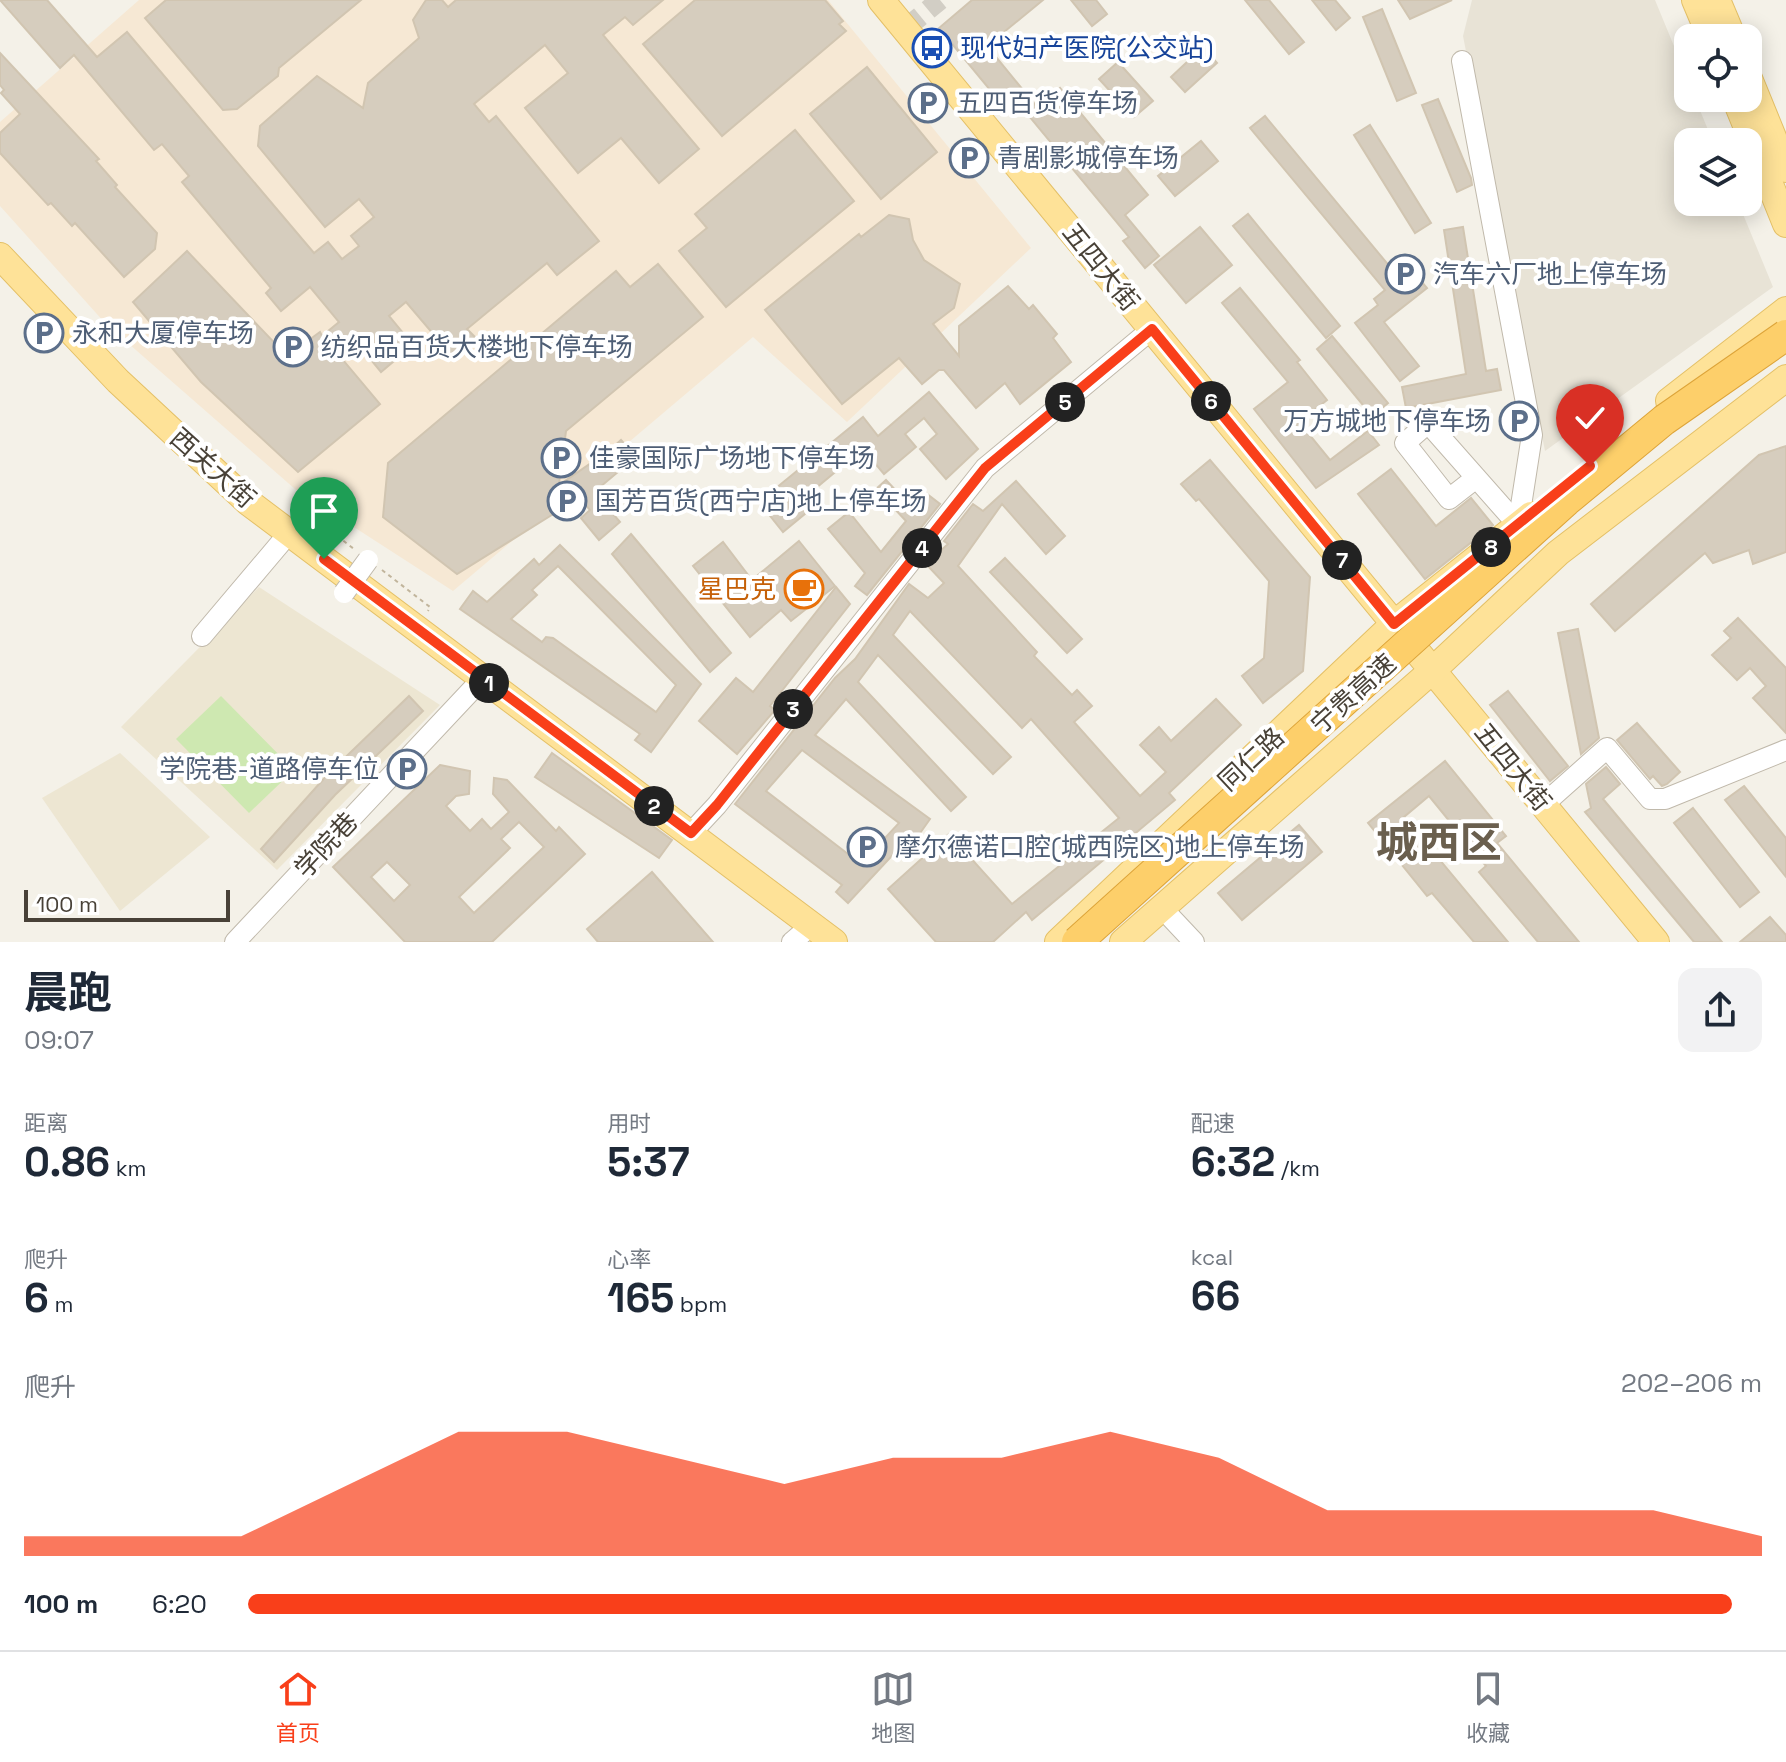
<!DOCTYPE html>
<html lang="zh">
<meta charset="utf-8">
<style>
:root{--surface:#fff;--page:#f2f2f3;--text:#1f2937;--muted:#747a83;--line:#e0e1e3;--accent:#f93f1a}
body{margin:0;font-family:"Space Grotesk","Noto Sans SC",sans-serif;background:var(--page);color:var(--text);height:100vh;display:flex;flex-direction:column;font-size:30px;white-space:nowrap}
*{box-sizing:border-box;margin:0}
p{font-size:26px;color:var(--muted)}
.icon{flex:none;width:44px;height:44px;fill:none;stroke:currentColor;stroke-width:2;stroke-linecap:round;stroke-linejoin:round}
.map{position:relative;height:942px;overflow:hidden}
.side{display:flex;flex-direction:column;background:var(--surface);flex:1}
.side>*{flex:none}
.controls{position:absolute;left:1674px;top:24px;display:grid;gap:16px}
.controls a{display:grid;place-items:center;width:88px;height:88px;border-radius:16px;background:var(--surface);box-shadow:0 4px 20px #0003;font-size:40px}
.scale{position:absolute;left:24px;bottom:20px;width:206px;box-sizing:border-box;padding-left:8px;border:4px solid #484137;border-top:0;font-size:22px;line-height:28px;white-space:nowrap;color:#484137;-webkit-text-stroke:6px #fff;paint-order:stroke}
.pin{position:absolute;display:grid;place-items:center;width:68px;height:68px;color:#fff;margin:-82px -34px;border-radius:50% 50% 50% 0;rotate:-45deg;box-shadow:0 0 8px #0007}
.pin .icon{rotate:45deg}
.km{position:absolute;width:40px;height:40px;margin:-20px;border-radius:50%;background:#222;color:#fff;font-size:22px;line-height:40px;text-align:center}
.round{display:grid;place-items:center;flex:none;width:84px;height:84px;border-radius:16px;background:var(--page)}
.summary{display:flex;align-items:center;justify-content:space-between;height:136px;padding:0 24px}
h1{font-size:44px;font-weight:700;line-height:60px}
.metrics{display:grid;grid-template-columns:repeat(3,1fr);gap:12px;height:136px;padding:8px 24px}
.metrics div{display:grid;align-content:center}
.metrics b{font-size:40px;font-weight:700}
.metrics small{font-size:22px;font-weight:400}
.metrics p{font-size:22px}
.chart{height:224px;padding:16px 24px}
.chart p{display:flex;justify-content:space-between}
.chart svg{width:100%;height:144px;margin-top:8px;fill:var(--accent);opacity:.7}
ul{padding:0 24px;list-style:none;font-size:26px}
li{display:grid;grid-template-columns:128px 96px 1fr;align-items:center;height:60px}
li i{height:20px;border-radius:10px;background:var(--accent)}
.tab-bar{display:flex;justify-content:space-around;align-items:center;height:112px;border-top:2px solid var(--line);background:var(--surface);font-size:22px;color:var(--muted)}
.tab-bar a{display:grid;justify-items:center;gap:4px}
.tab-bar .on{color:var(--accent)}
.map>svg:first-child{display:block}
.residential{fill:#e8e3d6}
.commercial{fill:#f6e8d4}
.education{fill:#ede6d2}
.green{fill:#cee8b1}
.building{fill:#d6cdbe;stroke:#d1c5b1;stroke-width:2;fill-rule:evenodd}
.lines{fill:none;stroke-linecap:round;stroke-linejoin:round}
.minor-tunnel{stroke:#d2cec5;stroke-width:20;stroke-dasharray:20 10;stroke-linecap:butt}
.minor-casing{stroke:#c0b9ab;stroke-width:22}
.major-casing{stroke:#e4c067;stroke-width:28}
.path{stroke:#c1b59c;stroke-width:2;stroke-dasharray:4 4;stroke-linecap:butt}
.minor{stroke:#fff;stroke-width:20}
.major{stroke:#fee298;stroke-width:26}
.minor-bridge-casing{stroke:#c0b9ab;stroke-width:22;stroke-linecap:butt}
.highway-bridge-casing{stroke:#dda439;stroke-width:32;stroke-linecap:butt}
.minor-bridge{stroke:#fff;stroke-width:20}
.highway-bridge{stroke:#fdcf6a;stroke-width:30}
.route-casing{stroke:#fff;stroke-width:16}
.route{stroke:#f93f1a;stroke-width:10}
.labels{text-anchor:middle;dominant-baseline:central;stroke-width:8;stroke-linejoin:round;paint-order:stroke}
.transit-label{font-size:26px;fill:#164399;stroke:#fff;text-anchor:start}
.service-label{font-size:26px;fill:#4e5e75;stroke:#fff;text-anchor:start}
.street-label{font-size:26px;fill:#484137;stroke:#fff}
.food-label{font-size:26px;fill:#c56008;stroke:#fff;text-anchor:end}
.town-label{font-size:42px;font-weight:bold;fill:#6a5f4e;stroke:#fff}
</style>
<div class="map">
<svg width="1786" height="942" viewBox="0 0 1786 942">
<rect width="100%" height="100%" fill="#f4f1e8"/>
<path class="residential" d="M1472 0H1655L1688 80V98H1695L1713 142H1688V202H1738L1773 287 1545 451 1463 36Z"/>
<path class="commercial" d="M139 0H828L1031 248 847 422 753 337 453 591 295 489 105 323 0 206V122Z"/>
<g class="education">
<path d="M259 587 440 705 277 870 121 727Z"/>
<path d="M120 753 210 837 120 911 42 798Z"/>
</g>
<path class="green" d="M221 696 294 770 249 813 176 739Z"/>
<g class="building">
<path d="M0 0H47L97 57 127 32 314 253 328 242 342 259 359 246 351 236 374 217 359 199 325 227 258 146 260 126 317 76 363 108 368 83 419 38 413 20 426 0H442L448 7 456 0H663L633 25 625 17 603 35 699 149 659 183 621 138 578 173 525 108 568 73 545 45 474 104 489 122 496 116 599 241 557 275 547 263 467 329 475 337 452 356 406 302 389 316 413 345 381 372 354 339 337 353 380 404 298 472 201 382 133 302 187 251 287 356 320 332 322 336 339 322 310 287 281 311 266 293 271 288 182 182 189 176 162 144 154 150 74 55 60 68Z"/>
<path d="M166 0H361L279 68 278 76 237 109 223 110 145 18Z"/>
<path d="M695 0H825L843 21 839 24 846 31 722 136 643 44Z"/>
<path d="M972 0H1043L987 46 1037 107 1060 88 1148 195 1125 215 1159 256 1145 268 1123 241 1129 237 1020 105 1009 113 939 28Z"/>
<path d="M1071 0H1096L1107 14 1092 26Z"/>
<path d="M1245 0H1269L1304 42 1289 54Z"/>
<path d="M1312 0H1335L1350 18 1336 30Z"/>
<path d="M1398 0H1452L1410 19Z"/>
<path d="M1382 9 1416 93 1397 101 1363 17Z"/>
<path d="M1203 47 1217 63 1185 92 1171 77Z"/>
<path d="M0 53 99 159 96 161 117 185 115 187 157 233 155 249 124 277 75 223 72 226 51 203 48 205 0 153V133L20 114 1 93 4 90 0 85Z"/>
<path d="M1118 62 1153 101 1134 117 1099 79Z"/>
<path d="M867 67 937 152 881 199 810 114Z"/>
<path d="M1438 99 1471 178 1472 185 1457 192 1422 105Z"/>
<path d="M1265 116 1400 279 1412 270 1427 288 1384 322 1419 366 1400 381 1355 323 1378 305 1374 299 1385 290 1250 128Z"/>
<path d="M1370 125 1431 223 1415 233 1354 135Z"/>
<path d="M795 130 854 201 726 307 679 251 707 228 695 214Z"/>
<path d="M1201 141 1218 161 1175 196 1158 176Z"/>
<path d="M1248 214 1340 326 1326 338 1233 226Z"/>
<path d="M889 215 909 219 913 240 924 260 960 284 954 308 933 324 959 356V326L1008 286 1029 309 1033 305 1057 334 1053 338 1071 362 1020 404 1005 383 976 408 944 370H939L922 384 899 358 842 404 765 310 859 234 861 237Z"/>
<path d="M1200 227 1232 265 1186 303 1154 265Z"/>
<path d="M1463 227 1486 371 1497 369 1501 390 1406 408 1402 387 1466 374 1444 230Z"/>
<path d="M658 264 703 317 566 431 555 513 457 574 383 517 388 463 616 271 630 287Z"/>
<path d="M1240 288 1300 360 1297 362 1327 400 1299 422 1330 460 1368 431 1379 445 1316 488 1254 409 1288 382 1222 303Z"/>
<path d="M1332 336 1388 403 1372 416 1317 349Z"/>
<path d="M929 392 978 449 946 479 920 449 937 434 924 418 905 434 916 447 884 474 863 449 798 503 806 513 783 532 759 502 863 417 878 436Z"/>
<path d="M621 440 636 457 594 492 620 522 599 540 581 518 590 510 565 481 604 454 601 451 609 445 612 448Z"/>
<path d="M1786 446V552L1753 564 1749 550 1713 563 1705 553 1615 631 1591 604 1759 455Z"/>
<path d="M1210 460 1310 577 1303 671 1263 703 1242 676 1264 658 1269 581 1199 499 1196 501 1181 484Z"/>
<path d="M1391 469 1436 526 1471 498 1493 525 1425 579 1358 494Z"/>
<path d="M886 480 914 510 927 494 940 504 867 595 855 586 865 573 828 529 849 512 881 552 906 521 876 489Z"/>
<path d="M1016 481 1065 536 1046 554 1002 504 958 566 1037 652 1034 656 1072 695 1077 690 1092 706 1074 722 1140 796 1166 772 1140 745 1159 727 1171 741 1216 699 1241 725 1169 793 1175 800 1032 920 1026 912 993 942H936L888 889 949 834 1012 904 1119 818 1031 719 1022 728 910 611 893 635 1011 757 993 774 878 655 858 682 966 797 951 811 846 699 815 735 930 819 918 836 913 833 848 903 836 892 842 885 735 804 835 678 855 659 909 584 928 598 944 583 926 564 948 544 944 541 973 504 983 511ZM802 750 899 823 861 864 766 791Z"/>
<path d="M631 534 731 653 710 672 612 554Z"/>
<path d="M799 541 835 586 791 621 781 610 750 637 693 566 723 542 752 580Z"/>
<path d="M560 545 701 684 651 752 635 740 640 734 460 609 473 591 487 602 534 559 539 565ZM558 566 676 685 656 712 553 638 546 637 542 642 511 619 537 595 532 590Z"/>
<path d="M1005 558 1082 639 1067 653 990 572Z"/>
<path d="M836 587 850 604 770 706 775 710 737 754 699 721 736 678 753 692Z"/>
<path d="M1738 618 1786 668V733L1753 698 1766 686 1750 668 1737 680 1712 655 1731 638 1724 631Z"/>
<path d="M1578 629 1599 738 1581 754 1558 633Z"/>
<path d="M1508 691 1568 766 1550 781 1490 705Z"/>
<path d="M409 696 423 711 335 795 274 862 261 849 328 774Z"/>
<path d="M1637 723 1680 772 1667 784 1662 786 1653 776 1650 779 1617 740Z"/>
<path d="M552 753 672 840 659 858 535 777Z"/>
<path d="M1445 761 1506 836 1497 843 1579 942H1538L1479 872 1486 866 1429 796 1404 817 1508 942H1474L1432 893 1427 896 1368 823Z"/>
<path d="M440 765 470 771 469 794 456 796 446 806 470 831 482 819 491 829 509 812 493 794 494 778 507 780 556 831 559 827 585 854 492 942H405L333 867ZM519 822 544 847 474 913 459 897 510 848 501 839ZM387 862 410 885 394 901 371 877Z"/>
<path d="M1606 767 1620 784 1603 799 1722 942H1694L1585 812 1591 808 1586 784Z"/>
<path d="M1744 786 1786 838V877L1725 800Z"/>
<path d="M1693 808 1759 892 1740 907 1674 823Z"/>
<path d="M1299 825 1322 852 1242 920 1218 893Z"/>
<path d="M652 872 713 942H598L587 929Z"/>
<path d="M1770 917 1786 935V942H1740Z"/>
</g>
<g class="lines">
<path class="minor-tunnel" d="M905 29 940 0"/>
<g class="minor-casing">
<g id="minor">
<path d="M1462 61 1532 435 1518 525"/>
<path d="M1476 478 1449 499 1405 443 1428 423 1518 525"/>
<path d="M202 636 289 533"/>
<path d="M1544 804 1607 748 1650 799H1665L1786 750"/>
<path d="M691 833 717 805 985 468 1152 329"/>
<path d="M1162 908 1194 942"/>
<path d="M235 942 483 678"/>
<path d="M792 942 813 924"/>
</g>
</g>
<g class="major-casing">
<g id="major">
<path d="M881 0 1656 942"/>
<path d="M1695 0 1711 38"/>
<path d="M1717 0 1733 38"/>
<path d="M1748 76 1786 169"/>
<path d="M1735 98 1786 224"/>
<path d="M0 256 118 381 248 502 834 942"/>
<path d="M1669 401 1786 310"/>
<path d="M1058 942 1394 624 1531 515"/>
<path d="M1123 942 1434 669 1558 553 1786 378"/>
</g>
</g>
<g class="path">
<path d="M338 543 341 539 354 549"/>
<path d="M382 570 430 607 428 611"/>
</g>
<use href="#minor" class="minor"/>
<use href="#major" class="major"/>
<g class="minor-bridge-casing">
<path id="minor-bridge" d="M344 593 368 560"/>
</g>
<g class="highway-bridge-casing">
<path id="highway-bridge" d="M1077 942 1566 501 1664 420 1786 335"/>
</g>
<use href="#minor-bridge" class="minor-bridge"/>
<use href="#highway-bridge" class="highway-bridge"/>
</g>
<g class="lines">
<g class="route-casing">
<path id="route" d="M324 559 691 833 717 805 985 468 1152 329 1394 624 1590 466"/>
</g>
<use href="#route" class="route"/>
</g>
<defs>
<g id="bus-ring" transform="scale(2)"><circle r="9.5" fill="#fff" stroke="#1a4fb4" stroke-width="1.5"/><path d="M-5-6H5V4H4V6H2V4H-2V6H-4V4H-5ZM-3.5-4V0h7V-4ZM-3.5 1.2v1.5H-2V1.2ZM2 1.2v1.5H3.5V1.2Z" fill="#1a4fb4"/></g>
<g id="parking-ring" transform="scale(2)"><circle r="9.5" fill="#fff" stroke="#5c6f8a" stroke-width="1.5"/><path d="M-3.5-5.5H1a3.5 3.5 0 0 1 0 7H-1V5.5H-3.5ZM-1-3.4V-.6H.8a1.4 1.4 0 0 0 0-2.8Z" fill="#5c6f8a"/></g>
<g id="cafe-ring" transform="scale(2)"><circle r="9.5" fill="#fff" stroke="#e8710a" stroke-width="1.5"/><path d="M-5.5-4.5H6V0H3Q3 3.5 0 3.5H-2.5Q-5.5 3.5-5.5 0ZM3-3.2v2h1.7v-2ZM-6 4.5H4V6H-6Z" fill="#e8710a"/></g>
</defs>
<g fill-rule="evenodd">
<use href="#bus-ring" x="932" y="48"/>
<use href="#parking-ring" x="928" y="103"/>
<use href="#parking-ring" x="969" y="158"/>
<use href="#parking-ring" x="1405" y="274"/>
<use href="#parking-ring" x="44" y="333"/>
<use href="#parking-ring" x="293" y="347"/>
<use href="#parking-ring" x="1519" y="421"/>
<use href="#parking-ring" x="561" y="458"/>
<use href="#parking-ring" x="567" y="501"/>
<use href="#cafe-ring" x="804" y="589"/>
<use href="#parking-ring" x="407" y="769"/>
<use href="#parking-ring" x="867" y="847"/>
</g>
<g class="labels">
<g class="transit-label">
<text x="960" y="48">现代妇产医院(公交站)</text>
</g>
<g class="service-label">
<text x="956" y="103">五四百货停车场</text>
<text x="997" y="158">青剧影城停车场</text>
<text x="1433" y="274">汽车六厂地上停车场</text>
<text x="72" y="333">永和大厦停车场</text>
<text x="321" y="347">纺织品百货大楼地下停车场</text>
<text x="1491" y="421" text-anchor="end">万方城地下停车场</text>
<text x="589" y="458">佳豪国际广场地下停车场</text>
<text x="595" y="501">国芳百货(西宁店)地上停车场</text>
<text x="379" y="769" text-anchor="end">学院巷-道路停车位</text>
<text x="895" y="847">摩尔德诺口腔(城西院区)地上停车场</text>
</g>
<g class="street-label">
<text transform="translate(1101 267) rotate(51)">五四大街</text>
<text transform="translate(213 468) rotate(42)">西关大街</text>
<text transform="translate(1353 694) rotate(-42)">宁贵高速</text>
<text transform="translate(1251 759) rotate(-43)">同仁路</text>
<text transform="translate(1513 767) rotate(51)">五四大街</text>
<text transform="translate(326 845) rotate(-47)">学院巷</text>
</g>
<g class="food-label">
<text x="776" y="589">星巴克</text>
</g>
<g class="town-label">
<text x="1439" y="842">城西区</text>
</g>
</g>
</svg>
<div class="controls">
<a><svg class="icon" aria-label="locate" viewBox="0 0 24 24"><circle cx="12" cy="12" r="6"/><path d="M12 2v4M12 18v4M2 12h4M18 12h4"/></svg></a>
<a><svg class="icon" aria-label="layers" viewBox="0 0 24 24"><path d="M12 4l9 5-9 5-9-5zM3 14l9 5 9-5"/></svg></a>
</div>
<div class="scale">100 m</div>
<div class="pin" style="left:324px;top:559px;background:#1e9e55"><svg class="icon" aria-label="arrive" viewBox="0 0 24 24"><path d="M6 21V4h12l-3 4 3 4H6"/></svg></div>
<div class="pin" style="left:1590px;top:466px;background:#d93025"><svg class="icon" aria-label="check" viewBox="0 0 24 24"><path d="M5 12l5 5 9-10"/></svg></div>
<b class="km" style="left:489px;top:683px">1</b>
<b class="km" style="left:654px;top:806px">2</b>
<b class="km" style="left:793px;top:709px">3</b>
<b class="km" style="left:922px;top:548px">4</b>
<b class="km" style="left:1065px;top:402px">5</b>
<b class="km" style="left:1211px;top:401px">6</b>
<b class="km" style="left:1342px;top:560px">7</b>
<b class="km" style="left:1491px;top:547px">8</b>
</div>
<section class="side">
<div class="summary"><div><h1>晨跑</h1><p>09:07</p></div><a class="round"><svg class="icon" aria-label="share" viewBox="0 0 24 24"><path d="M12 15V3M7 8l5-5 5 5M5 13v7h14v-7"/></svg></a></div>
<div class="metrics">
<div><p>距离</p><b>0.86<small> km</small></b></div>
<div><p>用时</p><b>5:37</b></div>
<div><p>配速</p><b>6:32<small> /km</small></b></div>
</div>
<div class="metrics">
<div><p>爬升</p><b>6<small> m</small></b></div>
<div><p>心率</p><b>165<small> bpm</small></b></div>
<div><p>kcal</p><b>66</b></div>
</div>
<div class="chart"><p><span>爬升</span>202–206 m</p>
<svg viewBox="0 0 160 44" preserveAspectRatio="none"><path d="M0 44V38L10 38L20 38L30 22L40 6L50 6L60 14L70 22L80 14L90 14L100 6L110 14L120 30L130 30L140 30L150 30L160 38V44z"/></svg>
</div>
<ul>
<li><b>100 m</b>6:20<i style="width:98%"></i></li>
</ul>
</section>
<nav class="tab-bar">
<a class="on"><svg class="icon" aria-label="home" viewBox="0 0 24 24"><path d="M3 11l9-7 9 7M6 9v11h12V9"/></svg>首页</a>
<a><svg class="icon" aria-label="map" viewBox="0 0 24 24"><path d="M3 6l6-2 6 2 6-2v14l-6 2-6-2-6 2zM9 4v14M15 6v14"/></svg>地图</a>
<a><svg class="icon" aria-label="saved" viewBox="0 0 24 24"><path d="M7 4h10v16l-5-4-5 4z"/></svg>收藏</a>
</nav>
